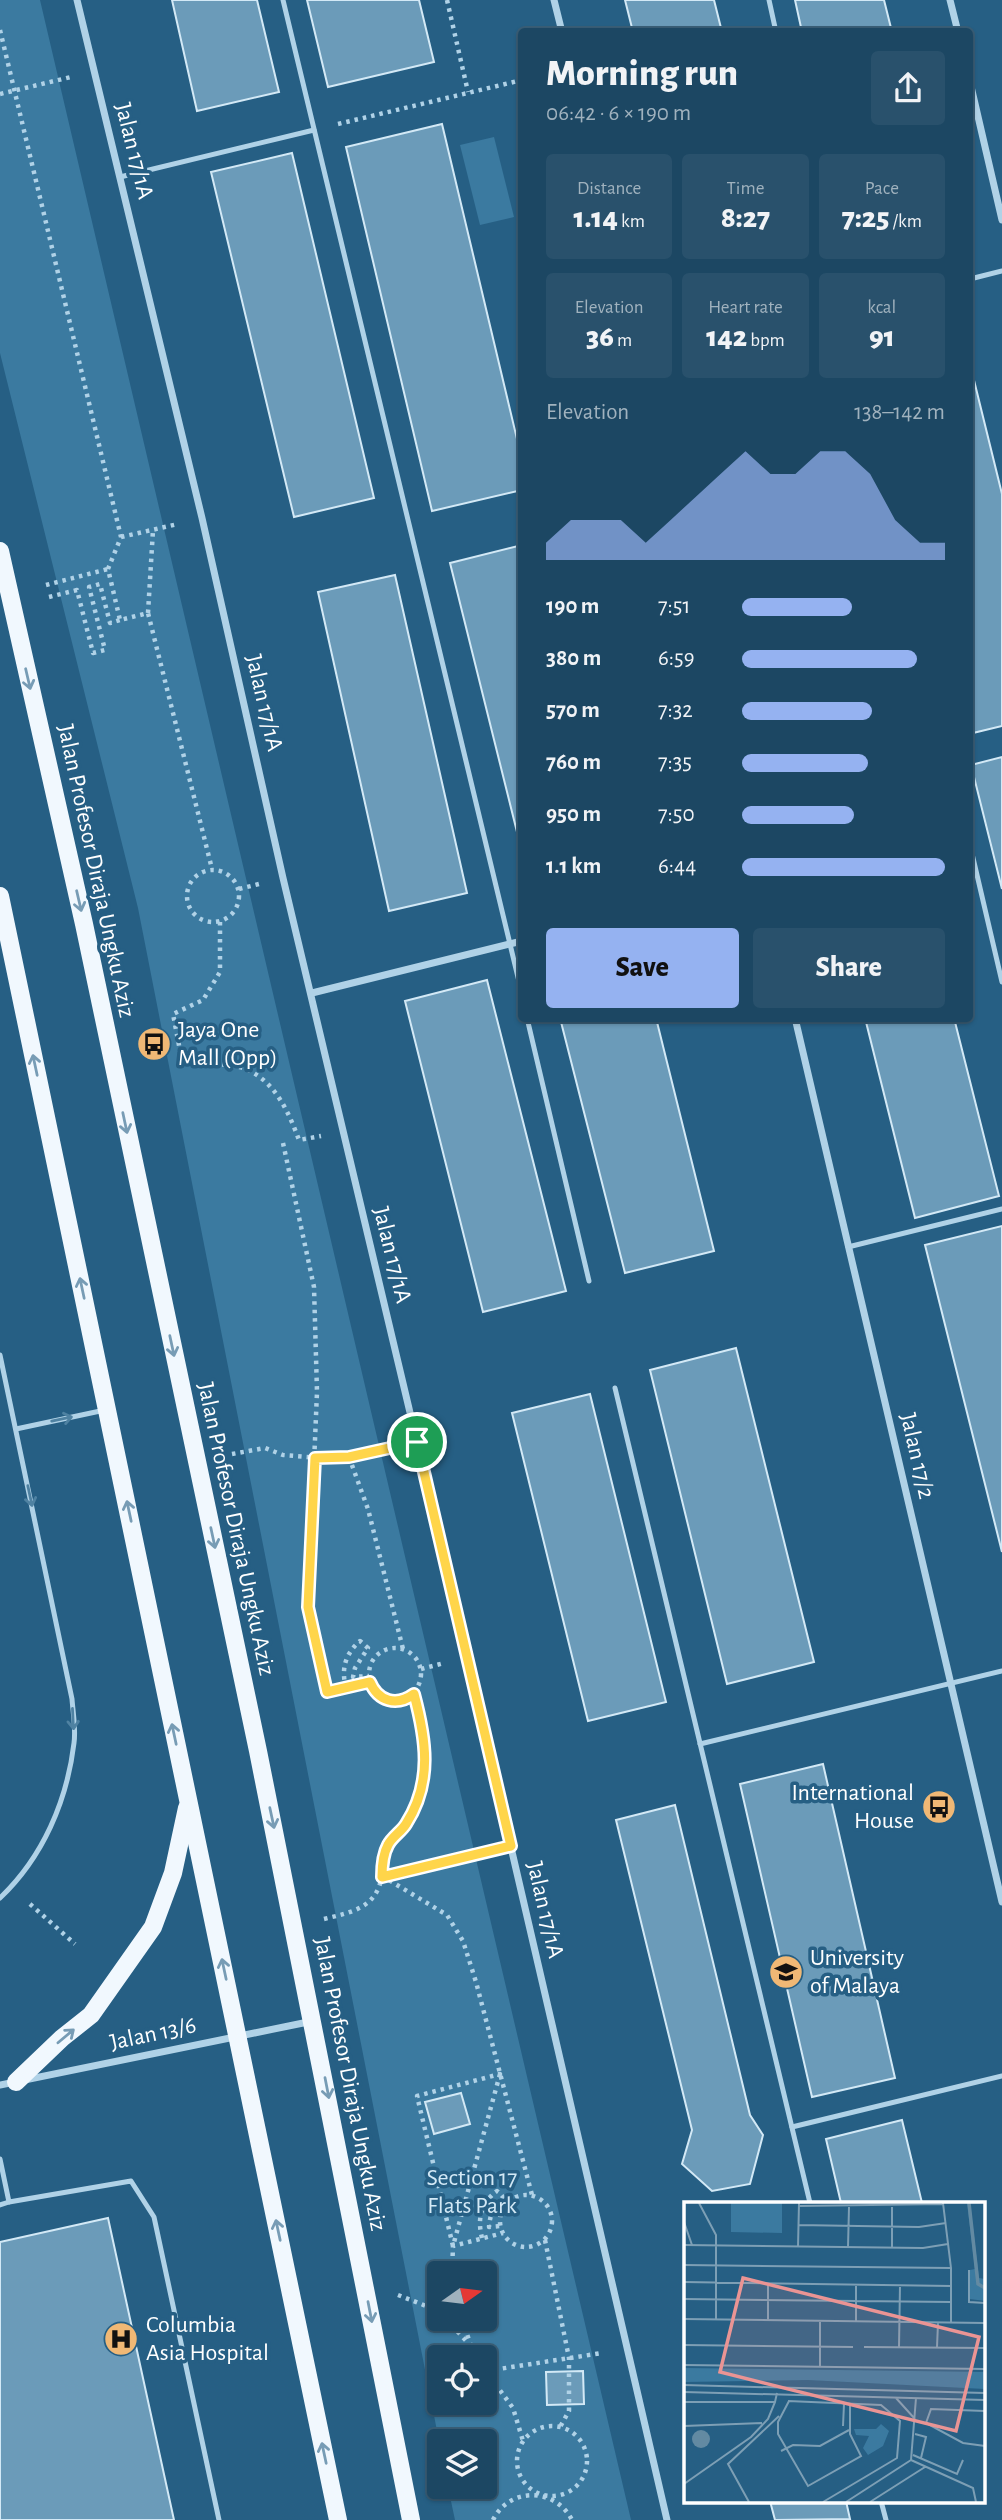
<!DOCTYPE html>
<meta charset="utf-8">
<style>
:root{--surface:#1c4763;--page:#29516c;--text:#f1f3f6;--muted:#a0b2be;--line:#3a5f78;--accent:#95b2f1}
body{margin:0;font-family:"Alegreya Sans",sans-serif;background:var(--page);color:var(--text);height:100vh;display:flex;flex-direction:column;font-size:26px;white-space:nowrap}
*{box-sizing:border-box;margin:0}
p{font-size:23px;color:var(--muted)}
.icon{flex:none;width:38px;height:38px;fill:none;stroke:currentColor;stroke-width:2;stroke-linecap:round;stroke-linejoin:round}
.map{position:relative;flex:1;overflow:hidden}
.drawer{position:absolute;left:518px;top:28px;width:455px;height:994px;display:flex;flex-direction:column;background:var(--surface);border-radius:7px;box-shadow:0 2px 5px #0004,0 0 0 2px var(--line)}
.drawer>*{flex:none}
.needle{width:46px;rotate:76deg}
.controls{position:absolute;left:427px;top:2261px;display:grid;gap:14px}
.controls a{display:grid;place-items:center;width:70px;height:70px;border-radius:7px;background:var(--surface);box-shadow:0 2px 5px #0004,0 0 0 2px var(--line);font-size:35px}
.pin{position:absolute;display:grid;place-items:center;width:60px;height:60px;color:#fff;margin:-30px;border:4px solid #fff;border-radius:50%;box-shadow:0 2px 7px #0007}
.round{display:grid;place-items:center;flex:none;width:74px;height:74px;border-radius:7px;background:var(--page)}
.headline{display:flex;align-items:center;justify-content:space-between;height:119px;padding:0 28px}
h1{font-size:38px;font-weight:800;line-height:52px}
.metrics{display:grid;grid-template-columns:repeat(3,1fr);gap:10px;height:119px;padding:7px 28px}
.metrics div{display:grid;align-content:center;border-radius:7px;background:var(--page);text-align:center}
.metrics b{font-size:30px;font-weight:800}
.metrics small{font-size:19px;font-weight:400}
.metrics p{font-size:19px}
.chart{height:196px;padding:14px 28px}
.chart p{display:flex;justify-content:space-between}
.chart svg{width:100%;height:126px;margin-top:7px;fill:var(--accent);opacity:.7}
.button{display:flex;gap:14px;margin-top:auto;padding:14px 28px}
.button a{flex:1;height:80px;border-radius:7px;background:var(--accent);color:#111;font-size:28px;font-weight:800;line-height:80px;text-align:center}
.button a+a{background:var(--page);color:var(--text)}
ul{padding:0 28px;list-style:none;font-size:23px}
li{display:grid;grid-template-columns:112px 84px 1fr;align-items:center;height:52px}
li i{height:18px;border-radius:9px;background:var(--accent)}
.map>svg:first-child{display:block}
.green{fill:#3b7aa0;fill-rule:evenodd}
.building{fill:#6b9bb9;stroke:#d3e9f6;stroke-width:2}
.lines{fill:none;stroke-linecap:round;stroke-linejoin:round}
.path{stroke:#b0d2e7;stroke-width:4.5;stroke-dasharray:3.5 5;stroke-linecap:butt}
.lane{stroke:#b0d2e7;stroke-width:5}
.street{stroke:#b0d2e7;stroke-width:7}
.primary{stroke:#f1f8fe;stroke-width:18}
.oneway{stroke:#779cb5}
.oneway2{stroke:#4f82a2}
.route-casing{stroke:#fff;stroke-width:14}
.route{stroke:#ffd54a;stroke-width:9}
.labels{text-anchor:middle;dominant-baseline:central;stroke-width:7;stroke-linejoin:round;paint-order:stroke}
.street-label{font-size:24px;fill:#fff;stroke:#265f84}
.poi-label{font-size:24px;fill:#fff;stroke:#265f84;text-anchor:start}
.park-label{font-size:24px;fill:#d3e9f6;stroke:#265f84}
.inset-river{fill:none;stroke:#638aa2;stroke-width:3.5}
.inset-road{fill:none;stroke:#7d9fb5;stroke-width:2}
.view{fill:#ea9494;fill-opacity:0.15;stroke:#ea9494;stroke-width:3.5}
.inset-edge{fill:none;stroke:#fff;stroke-width:3.5}
</style>
<div class="map">
<svg width="1002" height="2520" viewBox="0 0 1002 2520">
<rect width="100%" height="100%" fill="#265f84"/>
<g class="green">
<path d="M0 0H40L631 2520H455L448 2487H485V2441H439L138 908 0 353ZM439 2273H485V2319H439ZM439 2357H485V2403H439Z"/>
<path d="M494 137 514 217 480 225 460 145Z"/>
</g>
<g class="building">
<path d="M172 0H257L279 92 197 111Z"/>
<path d="M307 0H419L434 62 328 87Z"/>
<path d="M625 0H714L722 32H633Z"/>
<path d="M795 0H884L892 32H802Z"/>
<path d="M442 124 522 460V490L432 511 346 147Z"/>
<path d="M292 153 374 498 294 517 211 172Z"/>
<path d="M970 364 1002 494V726L973 733 970 720Z"/>
<path d="M522 545V852L450 563Z"/>
<path d="M395 575 467 893 389 911 318 592Z"/>
<path d="M1002 757V889L971 765Z"/>
<path d="M487 980 566 1291 483 1312 405 1001Z"/>
<path d="M560 1018H656L714 1251 625 1273Z"/>
<path d="M865 1018H954L999 1196 915 1218Z"/>
<path d="M1002 1226V1552L925 1245Z"/>
<path d="M736 1348 814 1662 727 1684 650 1370Z"/>
<path d="M590 1394 666 1702 588 1721 512 1413Z"/>
<path d="M823 1764 895 2078 812 2097 740 1784Z"/>
<path d="M675 1805 750 2115 763 2135 750 2184 712 2191 682 2164 692 2130 616 1820Z"/>
<path d="M461 2093 470 2124 434 2134 425 2102Z"/>
<path d="M902 2120 922 2203H841L826 2139Z"/>
<path d="M108 2218 174 2520H0V2242Z"/>
<path d="M583 2371 584 2404 547 2405 546 2372Z"/>
<path d="M770 2501H846L850 2519 775 2520Z"/>
</g>
<g class="lines">
<g class="path">
<path d="M447 0 468 92"/>
<path d="M0 30 121 537 108 569 120 620 148 613 212 869"/>
<path d="M0 94 71 77"/>
<path d="M338 124 522 80"/>
<path d="M121 537 178 524"/>
<path d="M46 585 108 569"/>
<path d="M49 597 77 590 93 653 105 650 89 587 100 584 110 623 120 620"/>
<path d="M148 613 153 530"/>
<circle cx="213" cy="896" r="26"/>
<path d="M239 889 259 884"/>
<path d="M220 922V972L203 1000 173 1014 182 1061C197 1063 237 1064 248 1070 276 1083 289 1113 299 1140L321 1136"/>
<path d="M283 1143 314 1287 317 1392 308 1607 327 1692 370 1682"/>
<path d="M232 1454 265 1448 283 1455 333 1459 392 1447"/>
<path d="M349 1457 368 1509 403 1649"/>
<circle cx="395" cy="1674" r="26"/>
<path d="M421 1669 444 1663"/>
<path d="M346 1688C341 1669 345 1654 360 1641L368 1648 355 1668 353 1677 369 1676"/>
<path d="M382 1876 447 1915 463 1941 476 1982 532 2195"/>
<path d="M382 1876 486 1852"/>
<path d="M30 1904 75 1944"/>
<path d="M324 1919C352 1912 378 1908 382 1874 383 1864 384 1852 389 1843 394 1836 402 1830 406 1823 432 1778 426 1741 414 1694"/>
<path d="M500 2074 453 2246 417 2096Z"/>
<circle cx="526" cy="2221" r="26"/>
<path d="M482 2238C477 2218 481 2203 497 2191L503 2197C494 2206 490 2214 489 2227L500 2226"/>
<path d="M545 2240 569 2358V2411L560 2427"/>
<path d="M452 2273 453 2246 503 2233"/>
<path d="M398 2295 439 2311"/>
<path d="M446 2319 469 2344"/>
<path d="M462 2319 471 2346 478 2357"/>
<path d="M485 2370 513 2408 523 2441"/>
<path d="M486 2371 602 2353"/>
<circle cx="552" cy="2461" r="35"/>
<path d="M493 2520C509 2487 555 2487 572 2520"/>
</g>
<g class="lane">
<path d="M283 0 522 994"/>
<path d="M769 0 776 32"/>
<path d="M120 177 314 130"/>
<path d="M970 279 1002 271"/>
<path d="M970 845 1002 982"/>
<path d="M527 1018 589 1281"/>
<path d="M848 1247 1002 1209"/>
<path d="M0 1355 72 1699C73 1713 76 1729 74 1743 67 1801 43 1857 0 1898"/>
<path d="M615 1388 810 2203"/>
<path d="M16 1429 105 1410"/>
<path d="M700 1744 1002 1671"/>
<path d="M792 2127 1002 2076"/>
<path d="M0 2159 9 2202"/>
<path d="M0 2205 9 2202 131 2181 154 2217 219 2520"/>
<path d="M881 2501 886 2520"/>
</g>
<g class="street">
<path d="M77 0 202 518 283 878 417 1442 667 2520"/>
<path d="M554 0 562 32"/>
<path d="M950 0 958 32"/>
<path d="M970 82 1002 220"/>
<path d="M312 993 522 941"/>
<path d="M795 1018 1002 1902"/>
<path d="M0 2085 313 2021"/>
</g>
<g class="primary">
<path d="M0 551 84 924 258 1751 411 2520"/>
<path d="M0 896 338 2520"/>
<path d="M16 2082 62 2038 91 2015 153 1927 173 1873 187 1808"/>
</g>
</g>
<defs><path id="oneway-shaft" d="M-6 0H5M1.5-3L5.5 0L1.5 3" fill="none" stroke-width="1.6" stroke-linecap="round" stroke-linejoin="round" transform="scale(1.75)"/></defs>
<g class="oneway">
<use href="#oneway-shaft" transform="translate(28 679) rotate(77)"/>
<use href="#oneway-shaft" transform="translate(79 901) rotate(77)"/>
<use href="#oneway-shaft" transform="translate(35 1065) rotate(-102)"/>
<use href="#oneway-shaft" transform="translate(125 1123) rotate(78)"/>
<use href="#oneway-shaft" transform="translate(82 1288) rotate(-102)"/>
<use href="#oneway-shaft" transform="translate(172 1346) rotate(78)"/>
<use href="#oneway-shaft" transform="translate(129 1511) rotate(-102)"/>
<use href="#oneway-shaft" transform="translate(213 1538) rotate(78)"/>
<use href="#oneway-shaft" transform="translate(174 1734) rotate(-102)"/>
<use href="#oneway-shaft" transform="translate(272 1818) rotate(78)"/>
<use href="#oneway-shaft" transform="translate(224 1969) rotate(-102)"/>
<use href="#oneway-shaft" transform="translate(66 2036) rotate(-40)"/>
<use href="#oneway-shaft" transform="translate(327 2088) rotate(79)"/>
<use href="#oneway-shaft" transform="translate(278 2230) rotate(-102)"/>
<use href="#oneway-shaft" transform="translate(370 2312) rotate(79)"/>
<use href="#oneway-shaft" transform="translate(324 2453) rotate(-102)"/>
</g>
<g class="oneway2">
<use href="#oneway-shaft" transform="translate(62 1419) rotate(-12)"/>
<use href="#oneway-shaft" transform="translate(30 1496) rotate(78)"/>
<use href="#oneway-shaft" transform="translate(73 1719) rotate(87)"/>
</g>
<g class="lines">
<g class="route-casing">
<path id="route" d="M417 1442 511 1846 382 1877C382 1866 383 1854 388 1845 392 1837 401 1832 406 1824 433 1782 426 1739 414 1694 396 1707 378 1701 370 1682L327 1692 308 1607 315 1458 349 1457Z"/>
</g>
<use href="#route" class="route"/>
</g>
<defs>
<g id="bus-disc" transform="scale(1.75)"><circle r="9.5" fill="#f0b875" stroke="#265f84"/><path d="M-5-6H5V4H4V6H2V4H-2V6H-4V4H-5ZM-3.5-4V0h7V-4ZM-3.5 1.2v1.5H-2V1.2ZM2 1.2v1.5H3.5V1.2Z" fill="#111"/></g>
<g id="university-disc" transform="scale(1.75)"><circle r="9.5" fill="#f0b875" stroke="#265f84"/><path d="M0-5L7-2L0 1L-7-2ZM-4 1L0 2.5L4 1V4Q0 6-4 4Z" fill="#111"/></g>
<g id="hospital-disc" transform="scale(1.75)"><circle r="9.5" fill="#f0b875" stroke="#265f84"/><path d="M-5-5h3v3.5h4V-5h3V5h-3V1.5h-4V5h-3Z" fill="#111"/></g>
</defs>
<g fill-rule="evenodd">
<use href="#bus-disc" x="154" y="1044"/>
<use href="#bus-disc" x="939" y="1807"/>
<use href="#university-disc" x="786" y="1972"/>
<use href="#hospital-disc" x="121" y="2339"/>
</g>
<g class="labels">
<g class="street-label">
<text transform="translate(134 151) rotate(76)">Jalan 17/1A</text>
<text transform="translate(264 703) rotate(77)">Jalan 17/1A</text>
<text transform="translate(96 871) rotate(78)">Jalan Profesor Diraja Ungku Aziz</text>
<text transform="translate(392 1255) rotate(76)">Jalan 17/1A</text>
<text transform="translate(917 1456) rotate(77)">Jalan 17/2</text>
<text transform="translate(236 1529) rotate(78)">Jalan Profesor Diraja Ungku Aziz</text>
<text transform="translate(545 1910) rotate(77)">Jalan 17/1A</text>
<text transform="translate(153 2034) rotate(-12)">Jalan 13/6</text>
<text transform="translate(350 2084) rotate(79)">Jalan Profesor Diraja Ungku Aziz</text>
</g>
<g class="poi-label">
<text x="178" y="1030">Jaya One<tspan x="178" dy="28">Mall (Opp)</tspan></text>
<text x="914" y="1793" text-anchor="end">International<tspan x="914" dy="28">House</tspan></text>
<text x="810" y="1958">University<tspan x="810" dy="28">of Malaya</tspan></text>
<text x="146" y="2325">Columbia<tspan x="146" dy="28">Asia Hospital</tspan></text>
</g>
<g class="park-label">
<text x="472" y="2178">Section 17<tspan x="472" dy="28">Flats Park</tspan></text>
</g>
</g>
<g transform="translate(684 2202)">
<rect width="301" height="301" fill="#265f84"/>
<path d="M47 1H98V31L47 30ZM283 1H286L295 76 301 77V99L286 97V68L291 67ZM0 166 301 170V187L124 178 0 180ZM197 222 205 229 199 244 184 253 179 246 185 234 172 233 170 227H192Z" fill="#3b7aa0"/>
<path d="M8 237a9 9 0 1 1 18 0a9 9 0 1 1-18 0Z" fill="#638aa2"/>
<path class="inset-river" d="M285 1 294 82 301 86"/>
<path class="inset-road" d="M15 1 32 33V118M259 1 267 66V121M115 4 259 2M0 20 8 43M114 23 235 25 262 21M0 43 239 46 264 42M114 45 115 1M164 45 165 5M208 46V5M0 63 267 66M285 68V100L301 101M0 80 267 84M172 83V120M0 97 267 100M0 117 301 121M84 118V81M136 119V164M0 143 169 145M180 145 301 146M215 145 216 83M253 145 254 121M0 163 301 167M0 183 301 191M0 190 301 198M212 196 231 217M104 199 197 203 216 219 213 256 139 300M105 199 94 220V232L124 284 177 254 166 232V202M0 200H91L93 191M301 209 247 207 242 221 279 241 301 244M0 224 78 221M159 224 160 202M231 232 242 235 237 256M97 249 109 243 136 244 165 228M229 253 273 272 279 258M227 258 289 286 292 300M0 282 67 235 84 217 91 200M65 300 44 262 95 214M162 300 227 258 232 196M186 300 241 265"/>
<path class="view" d="M59 76 295 135 272 229 36 170Z"/>
<rect width="301" height="301" class="inset-edge"/>
</g>
</svg>
<div class="controls">
<a><svg class="needle" viewBox="-14 -14 28 28"><path d="M0-13l5 13h-10z" fill="#e53935"/><path d="M0 13l5-13h-10z" fill="#a0b2be"/></svg></a>
<a><svg class="icon" aria-label="locate" viewBox="0 0 24 24"><circle cx="12" cy="12" r="6"/><path d="M12 2v4M12 18v4M2 12h4M18 12h4"/></svg></a>
<a><svg class="icon" aria-label="layers" viewBox="0 0 24 24"><path d="M12 4l9 5-9 5-9-5zM3 14l9 5 9-5"/></svg></a>
</div>
<div class="pin" style="left:417px;top:1442px;background:#1e9e55"><svg class="icon" aria-label="arrive" viewBox="0 0 24 24"><path d="M6 21V4h12l-3 4 3 4H6"/></svg></div>
<section class="drawer">
<div class="headline"><div><h1>Morning run</h1><p>06:42 · 6 × 190 m</p></div><a class="round"><svg class="icon" aria-label="share" viewBox="0 0 24 24"><path d="M12 15V3M7 8l5-5 5 5M5 13v7h14v-7"/></svg></a></div>
<div class="metrics">
<div><p>Distance</p><b>1.14<small> km</small></b></div>
<div><p>Time</p><b>8:27</b></div>
<div><p>Pace</p><b>7:25<small> /km</small></b></div>
</div>
<div class="metrics">
<div><p>Elevation</p><b>36<small> m</small></b></div>
<div><p>Heart rate</p><b>142<small> bpm</small></b></div>
<div><p>kcal</p><b>91</b></div>
</div>
<div class="chart"><p><span>Elevation</span>138–142 m</p>
<svg viewBox="0 0 160 44" preserveAspectRatio="none"><path d="M0 44V38L10 30L20 30L30 30L40 38L50 30L60 22L70 14L80 6L90 14L100 14L110 6L120 6L130 14L140 30L150 38L160 38V44z"/></svg>
</div>
<ul>
<li><b>190 m</b>7:51<i style="width:54%"></i></li>
<li><b>380 m</b>6:59<i style="width:86%"></i></li>
<li><b>570 m</b>7:32<i style="width:64%"></i></li>
<li><b>760 m</b>7:35<i style="width:62%"></i></li>
<li><b>950 m</b>7:50<i style="width:55%"></i></li>
<li><b>1.1 km</b>6:44<i style="width:100%"></i></li>
</ul>
<div class="button"><a>Save</a><a>Share</a></div>
</section>
</div>
